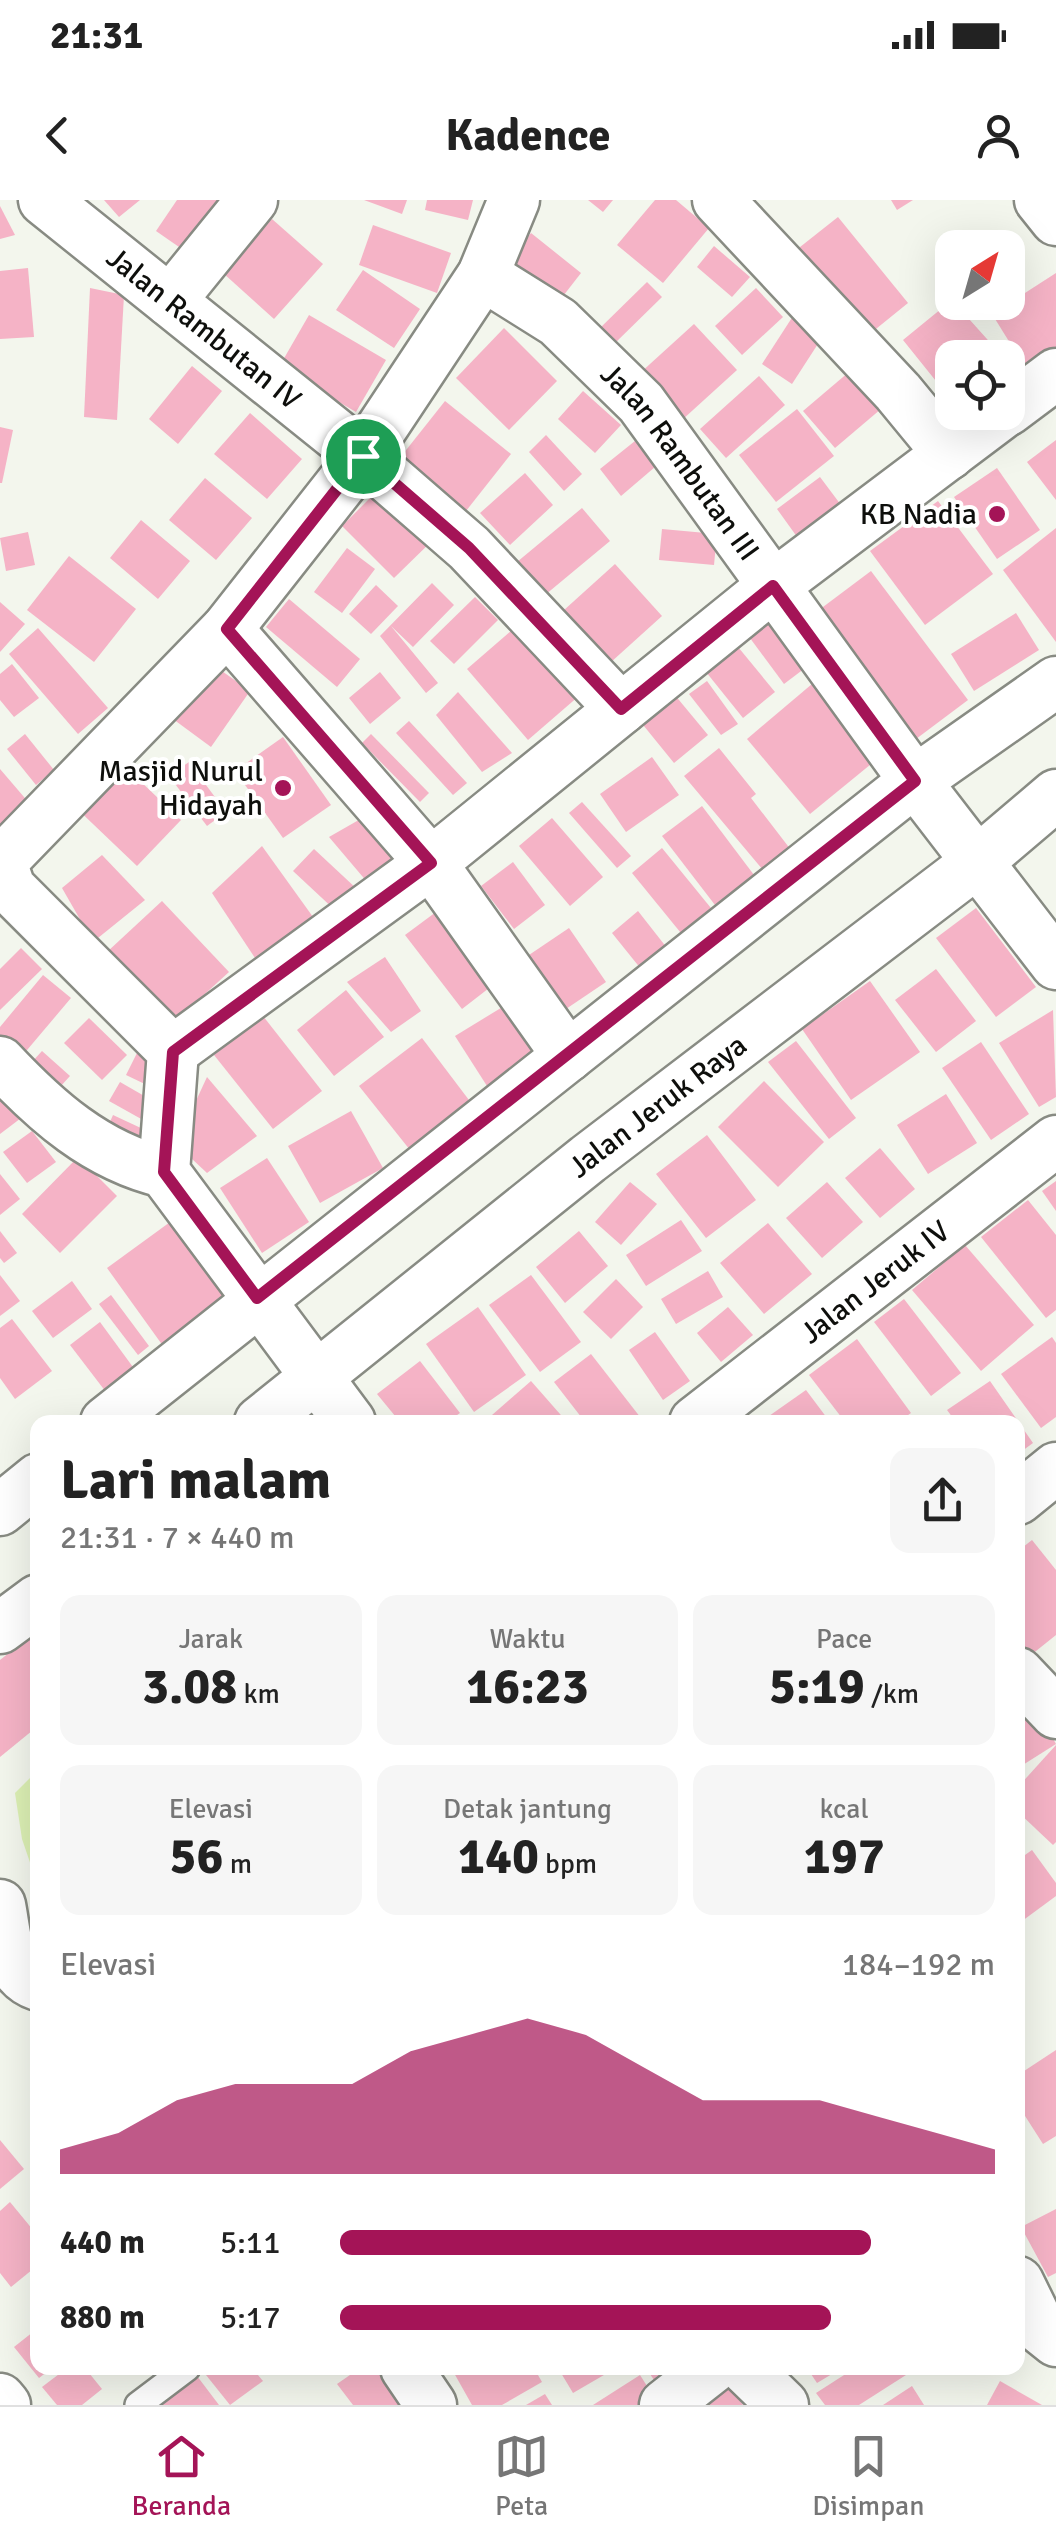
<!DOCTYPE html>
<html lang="id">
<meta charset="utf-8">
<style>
:root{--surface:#fff;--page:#f6f6f6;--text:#222;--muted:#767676;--line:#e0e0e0;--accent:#a41457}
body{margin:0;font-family:Signika,sans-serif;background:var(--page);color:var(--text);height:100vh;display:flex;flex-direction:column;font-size:38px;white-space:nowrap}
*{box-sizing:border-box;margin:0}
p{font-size:32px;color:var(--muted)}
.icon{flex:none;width:55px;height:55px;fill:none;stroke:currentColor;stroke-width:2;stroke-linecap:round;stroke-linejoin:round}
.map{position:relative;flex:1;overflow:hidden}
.panel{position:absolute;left:30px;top:1215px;width:995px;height:960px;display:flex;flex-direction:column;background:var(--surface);border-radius:20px;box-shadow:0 10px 40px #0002}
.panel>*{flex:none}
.needle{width:65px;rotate:37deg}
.buttons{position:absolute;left:935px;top:30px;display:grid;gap:20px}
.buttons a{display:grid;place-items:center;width:90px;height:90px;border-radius:20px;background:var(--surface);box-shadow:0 10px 40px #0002;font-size:50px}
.pin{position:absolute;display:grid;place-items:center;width:85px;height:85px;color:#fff;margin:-42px;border:5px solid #fff;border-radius:50%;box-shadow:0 2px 10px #0007}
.round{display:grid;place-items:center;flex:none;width:105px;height:105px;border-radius:20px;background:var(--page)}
.head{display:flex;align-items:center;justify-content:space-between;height:170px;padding:0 30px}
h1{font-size:55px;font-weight:800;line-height:75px}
.metrics{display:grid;grid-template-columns:repeat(3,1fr);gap:15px;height:170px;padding:10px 30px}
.metrics div{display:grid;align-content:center;border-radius:20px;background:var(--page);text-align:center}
.metrics b{font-size:50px;font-weight:800}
.metrics small{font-size:28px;font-weight:400}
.metrics p{font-size:28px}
.chart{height:280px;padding:20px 30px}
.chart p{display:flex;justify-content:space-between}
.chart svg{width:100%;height:180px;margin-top:10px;fill:var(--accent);opacity:.7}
ul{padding:0 30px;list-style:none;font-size:32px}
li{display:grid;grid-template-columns:160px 120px 1fr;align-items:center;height:75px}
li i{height:25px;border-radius:12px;background:var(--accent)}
.status{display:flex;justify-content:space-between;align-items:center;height:70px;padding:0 50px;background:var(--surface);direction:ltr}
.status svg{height:28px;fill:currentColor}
header{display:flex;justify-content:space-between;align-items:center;height:130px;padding:0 30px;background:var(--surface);font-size:45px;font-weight:800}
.menu{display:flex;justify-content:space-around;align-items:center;height:140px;border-top:2px solid var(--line);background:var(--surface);font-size:28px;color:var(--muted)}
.menu a{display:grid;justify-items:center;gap:5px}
.menu .selected{color:var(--accent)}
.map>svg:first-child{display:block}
.green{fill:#dcf0b4}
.building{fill:#f5b3c6}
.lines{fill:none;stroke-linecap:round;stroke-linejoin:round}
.service-casing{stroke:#888b83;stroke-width:30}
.minor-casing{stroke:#888b83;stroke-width:55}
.service{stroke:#fff;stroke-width:25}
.minor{stroke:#fff;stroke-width:50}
.route-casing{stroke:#fff;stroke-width:20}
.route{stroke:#a41457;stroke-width:12}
.poi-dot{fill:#a41457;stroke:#fff;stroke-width:4}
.labels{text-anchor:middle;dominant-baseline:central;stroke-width:8;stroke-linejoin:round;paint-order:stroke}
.street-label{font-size:30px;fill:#0e0f0c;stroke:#fff}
.poi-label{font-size:30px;fill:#0e0f0c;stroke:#fff;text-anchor:end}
</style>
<div class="status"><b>21:31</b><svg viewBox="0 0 49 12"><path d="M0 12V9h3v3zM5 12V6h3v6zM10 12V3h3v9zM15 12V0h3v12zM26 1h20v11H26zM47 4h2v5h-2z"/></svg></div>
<header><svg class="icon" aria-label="back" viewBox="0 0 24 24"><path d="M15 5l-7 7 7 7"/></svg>Kadence<svg class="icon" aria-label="person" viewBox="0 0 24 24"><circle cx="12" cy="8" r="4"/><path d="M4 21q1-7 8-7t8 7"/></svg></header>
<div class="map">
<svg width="1056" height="2205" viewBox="0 0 1056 2205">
<rect width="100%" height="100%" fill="#f3f6ed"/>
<path class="green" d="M37 1571V1683L22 1639 15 1593Z"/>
<g class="building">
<path d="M104 0H140L119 17Z"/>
<path d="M177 0H230L192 56 156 31Z"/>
<path d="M364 0H407L402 14Z"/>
<path d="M427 0H473L468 20 425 10Z"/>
<path d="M588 0H613L603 12Z"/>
<path d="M655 0H676L709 28 663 83 617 45Z"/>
<path d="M891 0H913L897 10Z"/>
<path d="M0 6 15 35 0 39Z"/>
<path d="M838 17 908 103 866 137 795 51Z"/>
<path d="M272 19 323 64 274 119 223 73Z"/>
<path d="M373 25 451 53 437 93 359 65Z"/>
<path d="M531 33 581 73 560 100 510 60Z"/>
<path d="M714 46 750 77 732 97 697 67Z"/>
<path d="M28 68 34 137 0 139V71Z"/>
<path d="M363 70 420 109 394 148 336 110Z"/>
<path d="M1056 73V150L1026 169 992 114Z"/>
<path d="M647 82 662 97 612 146 597 131Z"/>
<path d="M90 88 124 95 117 220 84 217Z"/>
<path d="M756 88 783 117 742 155 715 126Z"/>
<path d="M952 100 1004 158H952V201L903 140Z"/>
<path d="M795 113 825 133 792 184 762 164Z"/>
<path d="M309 115 386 160 356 212 279 167Z"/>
<path d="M694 124 737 170 682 220 639 174Z"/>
<path d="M504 128 557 181 509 230 456 178Z"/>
<path d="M192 166 222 191 178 244 149 219Z"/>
<path d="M856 166 888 203 835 248 803 211Z"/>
<path d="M759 176 785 205 726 258 700 229Z"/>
<path d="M583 191 621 225 595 253 558 219Z"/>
<path d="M445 201 511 254 466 311 399 259Z"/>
<path d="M797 209 834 256 776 302 739 255Z"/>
<path d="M250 213 302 259 267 299 214 254Z"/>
<path d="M0 227 13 230 2 283H0Z"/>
<path d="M546 235 582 274 564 291 529 252Z"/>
<path d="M1056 240V300L1027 262Z"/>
<path d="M635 241 655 267 621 296 600 269Z"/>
<path d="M997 268 1040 330 997 359 954 297Z"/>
<path d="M525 273 553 305 510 345 480 313Z"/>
<path d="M820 277 844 309 800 341 777 309Z"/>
<path d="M205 278 252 318 216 360 169 320Z"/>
<path d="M384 284 437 336 394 378 342 326Z"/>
<path d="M938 301 993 374 925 425 870 351Z"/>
<path d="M582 308 610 341 545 395 517 362Z"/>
<path d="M141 320 190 361 158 399 110 358Z"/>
<path d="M1056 328V442L1003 370Z"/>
<path d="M662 329 717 334 714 365 659 360Z"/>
<path d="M28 332 35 365 6 371 0 338Z"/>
<path d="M347 348 375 369 342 413 314 392Z"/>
<path d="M69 356 136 409 94 462 27 410Z"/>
<path d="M615 364 662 416 600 472 553 420Z"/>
<path d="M871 371 968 500 908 545 811 416Z"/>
<path d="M432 383 454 405 413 447 391 426 438 483 426 493 380 436Z"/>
<path d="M376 385 398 406 371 434 349 414Z"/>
<path d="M475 397 498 420 454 464 430 441Z"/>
<path d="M289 399 360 459 337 487 266 427Z"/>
<path d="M0 402 25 424 0 452Z"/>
<path d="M773 408 813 462 784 484 744 430Z"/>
<path d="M1016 413 1039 450 974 491 951 454Z"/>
<path d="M526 418 587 489 528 540 467 469Z"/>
<path d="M38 428 108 508 78 534 9 454Z"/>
<path d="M729 436 775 492 743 518 698 462Z"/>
<path d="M12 464 39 498 14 517 0 500V474Z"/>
<path d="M212 464 250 491 211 547 173 519Z"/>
<path d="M380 472 401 498 370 524 349 498Z"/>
<path d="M707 481 738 524 721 535 689 494Z"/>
<path d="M812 484 876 560 810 614 747 539Z"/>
<path d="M669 488 708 535 674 563 635 515Z"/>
<path d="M458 492 512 553 482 572 436 515Z"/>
<path d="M409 521 467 583 453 595 396 533Z"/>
<path d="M25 534 54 570 36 585 7 549Z"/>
<path d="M371 534 429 593 420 602 362 543Z"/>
<path d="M283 537 331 605 283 638 235 571Z"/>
<path d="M719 548 756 594 751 598 791 650 763 670 684 576Z"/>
<path d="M115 557 181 620 137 666 71 603Z"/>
<path d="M652 557 679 595 626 632 600 594Z"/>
<path d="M189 562 226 612 207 626 169 576Z"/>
<path d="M0 569 30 604 0 630Z"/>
<path d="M582 602 631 656 617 668 569 613Z"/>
<path d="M702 606 754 675 715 705 662 636Z"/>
<path d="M364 617 397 655 368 683 329 637Z"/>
<path d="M552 618 603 677 570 706 519 646Z"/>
<path d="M262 646 313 717 255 758 212 693Z"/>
<path d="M662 648 715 713 685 738 632 673Z"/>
<path d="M314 649 358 690 337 712 293 671Z"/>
<path d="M102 655 145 700 93 742 62 688Z"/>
<path d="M513 662 545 705 514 729 481 686Z"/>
<path d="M162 701 229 772 173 823 107 752Z"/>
<path d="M976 708 1036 787 996 817 936 738Z"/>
<path d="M638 711 667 748 641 769 612 733Z"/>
<path d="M436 712 493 785 462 809 405 735Z"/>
<path d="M569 728 606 782 563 811 526 757Z"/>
<path d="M21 748 42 769 0 810V769Z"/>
<path d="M385 757 421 811 391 832 347 782Z"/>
<path d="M936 769 976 821 936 852 895 800Z"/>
<path d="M43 775 71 798 22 856 0 838V827Z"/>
<path d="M870 781 920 852 851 900 802 829Z"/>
<path d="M346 790 384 837 334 876 297 830Z"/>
<path d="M509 803 541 853 487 886 455 836Z"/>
<path d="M1053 810 1056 897 1039 907 999 843Z"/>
<path d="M263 816 322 891 273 929 214 855Z"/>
<path d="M89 818 127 855 102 880 64 843Z"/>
<path d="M422 838 475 908 414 955 359 886Z"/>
<path d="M796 841 856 918 829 939 768 862Z"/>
<path d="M981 842 1029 914 991 940 942 868Z"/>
<path d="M42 851 70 876 49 899 21 874Z"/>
<path d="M138 851 162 862 151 887 126 875Z"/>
<path d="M0 874 29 912 0 934Z"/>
<path d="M207 877 257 936 207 973 176 944Z"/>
<path d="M764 881 824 942 778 987 718 927Z"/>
<path d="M120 882 153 901 143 920 109 901Z"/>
<path d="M946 894 977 943 928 974 897 925Z"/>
<path d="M351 911 383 968 320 1003 288 946Z"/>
<path d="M113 915 158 936 146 961 102 940Z"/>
<path d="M32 931 56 962 27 983 3 952Z"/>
<path d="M707 935 756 1000 706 1038 656 974Z"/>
<path d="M880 948 915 989 880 1018 845 978Z"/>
<path d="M78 957 117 996 60 1053 22 1014Z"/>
<path d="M267 958 309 1022 262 1053 220 988Z"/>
<path d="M0 974 20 999 0 1015Z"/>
<path d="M1056 981V1011L1042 991Z"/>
<path d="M630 982 657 1004 621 1045 595 1022Z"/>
<path d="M827 982 863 1022 822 1058 786 1018Z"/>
<path d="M1028 1000 1056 1035V1110L1046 1118 981 1037Z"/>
<path d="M177 1017 242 1106 171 1157 107 1068Z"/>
<path d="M681 1020 702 1051 646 1086 626 1055Z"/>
<path d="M768 1023 812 1074 764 1114 720 1063Z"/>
<path d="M0 1031 17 1053 4 1063 0 1058Z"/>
<path d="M579 1031 608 1066 565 1103 536 1067Z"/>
<path d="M965 1045 1034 1125 981 1171 912 1090Z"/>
<path d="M708 1071 723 1097 676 1124 661 1099Z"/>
<path d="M0 1075 20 1101 0 1116Z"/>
<path d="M531 1075 581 1142 540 1172 489 1105Z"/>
<path d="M616 1079 643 1107 611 1139 583 1112Z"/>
<path d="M72 1081 92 1109 53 1138 32 1111Z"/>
<path d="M111 1095 149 1146 138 1155 99 1104Z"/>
<path d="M904 1099 961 1173 931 1196 874 1122Z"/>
<path d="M478 1107 526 1175 474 1212 426 1144Z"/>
<path d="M728 1107 753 1135 721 1162 697 1133Z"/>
<path d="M12 1119 52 1171 15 1199 0 1178V1128Z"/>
<path d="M100 1122 138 1174 109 1196 70 1145Z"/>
<path d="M655 1132 690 1181 663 1200 629 1150Z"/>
<path d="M1052 1137 1056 1143V1217L1041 1228 1001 1174Z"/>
<path d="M857 1139 911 1213 898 1222H845L809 1175Z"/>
<path d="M591 1154 644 1222H585L554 1182Z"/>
<path d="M420 1161 460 1213 447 1222H400L377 1194Z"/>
<path d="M531 1181 567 1222H484Z"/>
<path d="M990 1181 1033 1243 1018 1254V1222H956L947 1210Z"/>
<path d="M806 1190 830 1222H774L769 1216Z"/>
<path d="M1032 1340 1056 1370V1435L1021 1463 1018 1351Z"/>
<path d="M38 1430V1526L0 1557V1460Z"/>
<path d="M1028 1495 1056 1544 1018 1568V1502Z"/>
<path d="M1056 1545V1642L1053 1645 1018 1612V1587Z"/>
<path d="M1032 1650 1056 1683V1696L1018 1724V1660Z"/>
<path d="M1056 1850V1936L1043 1944 1018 1905V1875Z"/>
<path d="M0 1940 24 1969 0 1989Z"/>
<path d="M10 2002 38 2036V2065L11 2087 0 2073V2011Z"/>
<path d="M1056 2009V2073L1048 2077 1021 2027Z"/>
<path d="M38 2128V2168H52L39 2178 14 2147Z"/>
<path d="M67 2168H85L102 2189 82 2205H57L42 2187Z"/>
<path d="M206 2168H252L263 2181 230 2205 202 2170Z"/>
<path d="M360 2168H390L416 2205H353L337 2184Z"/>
<path d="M464 2168H534L542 2182 502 2205H472L454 2173Z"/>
<path d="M558 2168H616L573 2193Z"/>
<path d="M646 2168H687L658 2186Z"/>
<path d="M807 2168H842L817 2183Z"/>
<path d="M855 2168H901L906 2175 859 2205H825L816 2193Z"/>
<path d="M194 2172 219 2205H153Z"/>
<path d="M640 2175 654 2197 641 2205H593Z"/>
<path d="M1000 2181 1042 2205H987Z"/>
<path d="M728 2184 743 2205H698Z"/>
<path d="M912 2186 924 2205H883Z"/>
<path d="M545 2194 552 2205H526Z"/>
</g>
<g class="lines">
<g class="service-casing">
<path id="service" d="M138 2205 187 2168"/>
</g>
<g class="minor-casing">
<g id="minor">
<path id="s1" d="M44 0 363 256 469 348 621 509"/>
<path d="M718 0 898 192 949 254"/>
<path d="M1040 0 1056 20"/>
<path id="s2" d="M483 75 558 122 641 203 915 581 1056 764"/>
<path d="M170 101 252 0"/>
<path d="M1008 210 1056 174"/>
<path d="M227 429 431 663 568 856"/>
<path d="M173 851 431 663 773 386 1004 212"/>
<path d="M0 862C46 911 96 956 164 972"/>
<path d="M106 1222 915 581 1056 482"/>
<path id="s3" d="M260 1222 588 959 976 663 1056 595"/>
<path d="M350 1222 164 972 173 851 10 688 1 662 227 429 363 256 483 75 514 0"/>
<path id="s4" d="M695 1222 1056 941"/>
<path d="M1018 1299 1056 1268"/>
<path d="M0 1310 38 1279"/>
<path d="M0 1428 38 1400"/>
<path d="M1018 1473 1056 1513"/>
<path d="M0 1705C6 1734 5 1774 38 1785"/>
<path d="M1018 2082 1041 2129 1056 2141"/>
<path d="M406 2168 431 2205"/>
<path d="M745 2168 783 2205"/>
<path d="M0 2199 5 2205"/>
<path d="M665 2205 712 2168"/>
</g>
</g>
<use href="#service" class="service"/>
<use href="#minor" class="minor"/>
</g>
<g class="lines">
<g class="route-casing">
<path id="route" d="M363 256 469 348 621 509 773 386 915 581 257 1098 164 972 173 852 431 663 227 429Z"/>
</g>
<use href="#route" class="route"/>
</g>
<g class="poi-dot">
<circle cx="997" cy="314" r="10"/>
<circle cx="283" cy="588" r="10"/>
</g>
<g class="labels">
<g class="street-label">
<text stroke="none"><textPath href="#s1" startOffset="205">Jalan Rambutan IV</textPath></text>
<text stroke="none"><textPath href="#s2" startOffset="275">Jalan Rambutan III</textPath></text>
<text stroke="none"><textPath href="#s3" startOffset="508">Jalan Jeruk Raya</textPath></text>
<text stroke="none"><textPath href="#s4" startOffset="228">Jalan Jeruk IV</textPath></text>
</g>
<g class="poi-label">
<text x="977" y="314">KB Nadia</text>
<text x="263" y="571">Masjid Nurul<tspan x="263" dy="34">Hidayah</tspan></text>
</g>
</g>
</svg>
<div class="buttons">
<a><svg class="needle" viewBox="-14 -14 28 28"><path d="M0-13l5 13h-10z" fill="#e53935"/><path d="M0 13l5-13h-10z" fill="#767676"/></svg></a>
<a><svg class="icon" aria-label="locate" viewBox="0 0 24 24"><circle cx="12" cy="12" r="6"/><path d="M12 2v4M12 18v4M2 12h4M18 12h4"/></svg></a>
</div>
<div class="pin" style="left:363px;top:256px;background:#1e9e55"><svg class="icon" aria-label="arrive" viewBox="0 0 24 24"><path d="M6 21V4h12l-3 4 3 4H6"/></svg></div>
<section class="panel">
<div class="head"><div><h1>Lari malam</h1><p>21:31 · 7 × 440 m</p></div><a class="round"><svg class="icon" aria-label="share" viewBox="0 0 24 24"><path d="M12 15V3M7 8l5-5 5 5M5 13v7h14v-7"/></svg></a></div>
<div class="metrics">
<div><p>Jarak</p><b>3.08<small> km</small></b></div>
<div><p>Waktu</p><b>16:23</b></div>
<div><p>Pace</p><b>5:19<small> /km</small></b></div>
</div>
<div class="metrics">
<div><p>Elevasi</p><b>56<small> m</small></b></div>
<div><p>Detak jantung</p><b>140<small> bpm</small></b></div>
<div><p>kcal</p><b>197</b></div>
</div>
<div class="chart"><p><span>Elevasi</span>184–192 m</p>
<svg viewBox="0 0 160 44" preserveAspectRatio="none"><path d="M0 44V38L10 34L20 26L30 22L40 22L50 22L60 14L70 10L80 6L90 10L100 18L110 26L120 26L130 26L140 30L150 34L160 38V44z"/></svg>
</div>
<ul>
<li><b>440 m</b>5:11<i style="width:81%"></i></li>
<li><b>880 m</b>5:17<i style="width:75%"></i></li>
</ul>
</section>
</div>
<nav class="menu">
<a class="selected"><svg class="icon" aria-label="home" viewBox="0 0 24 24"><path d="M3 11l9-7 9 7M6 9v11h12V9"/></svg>Beranda</a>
<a><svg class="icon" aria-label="map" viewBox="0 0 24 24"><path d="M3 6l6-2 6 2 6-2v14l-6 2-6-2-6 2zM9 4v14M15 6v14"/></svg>Peta</a>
<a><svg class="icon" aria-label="saved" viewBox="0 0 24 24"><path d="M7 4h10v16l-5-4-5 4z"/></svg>Disimpan</a>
</nav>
